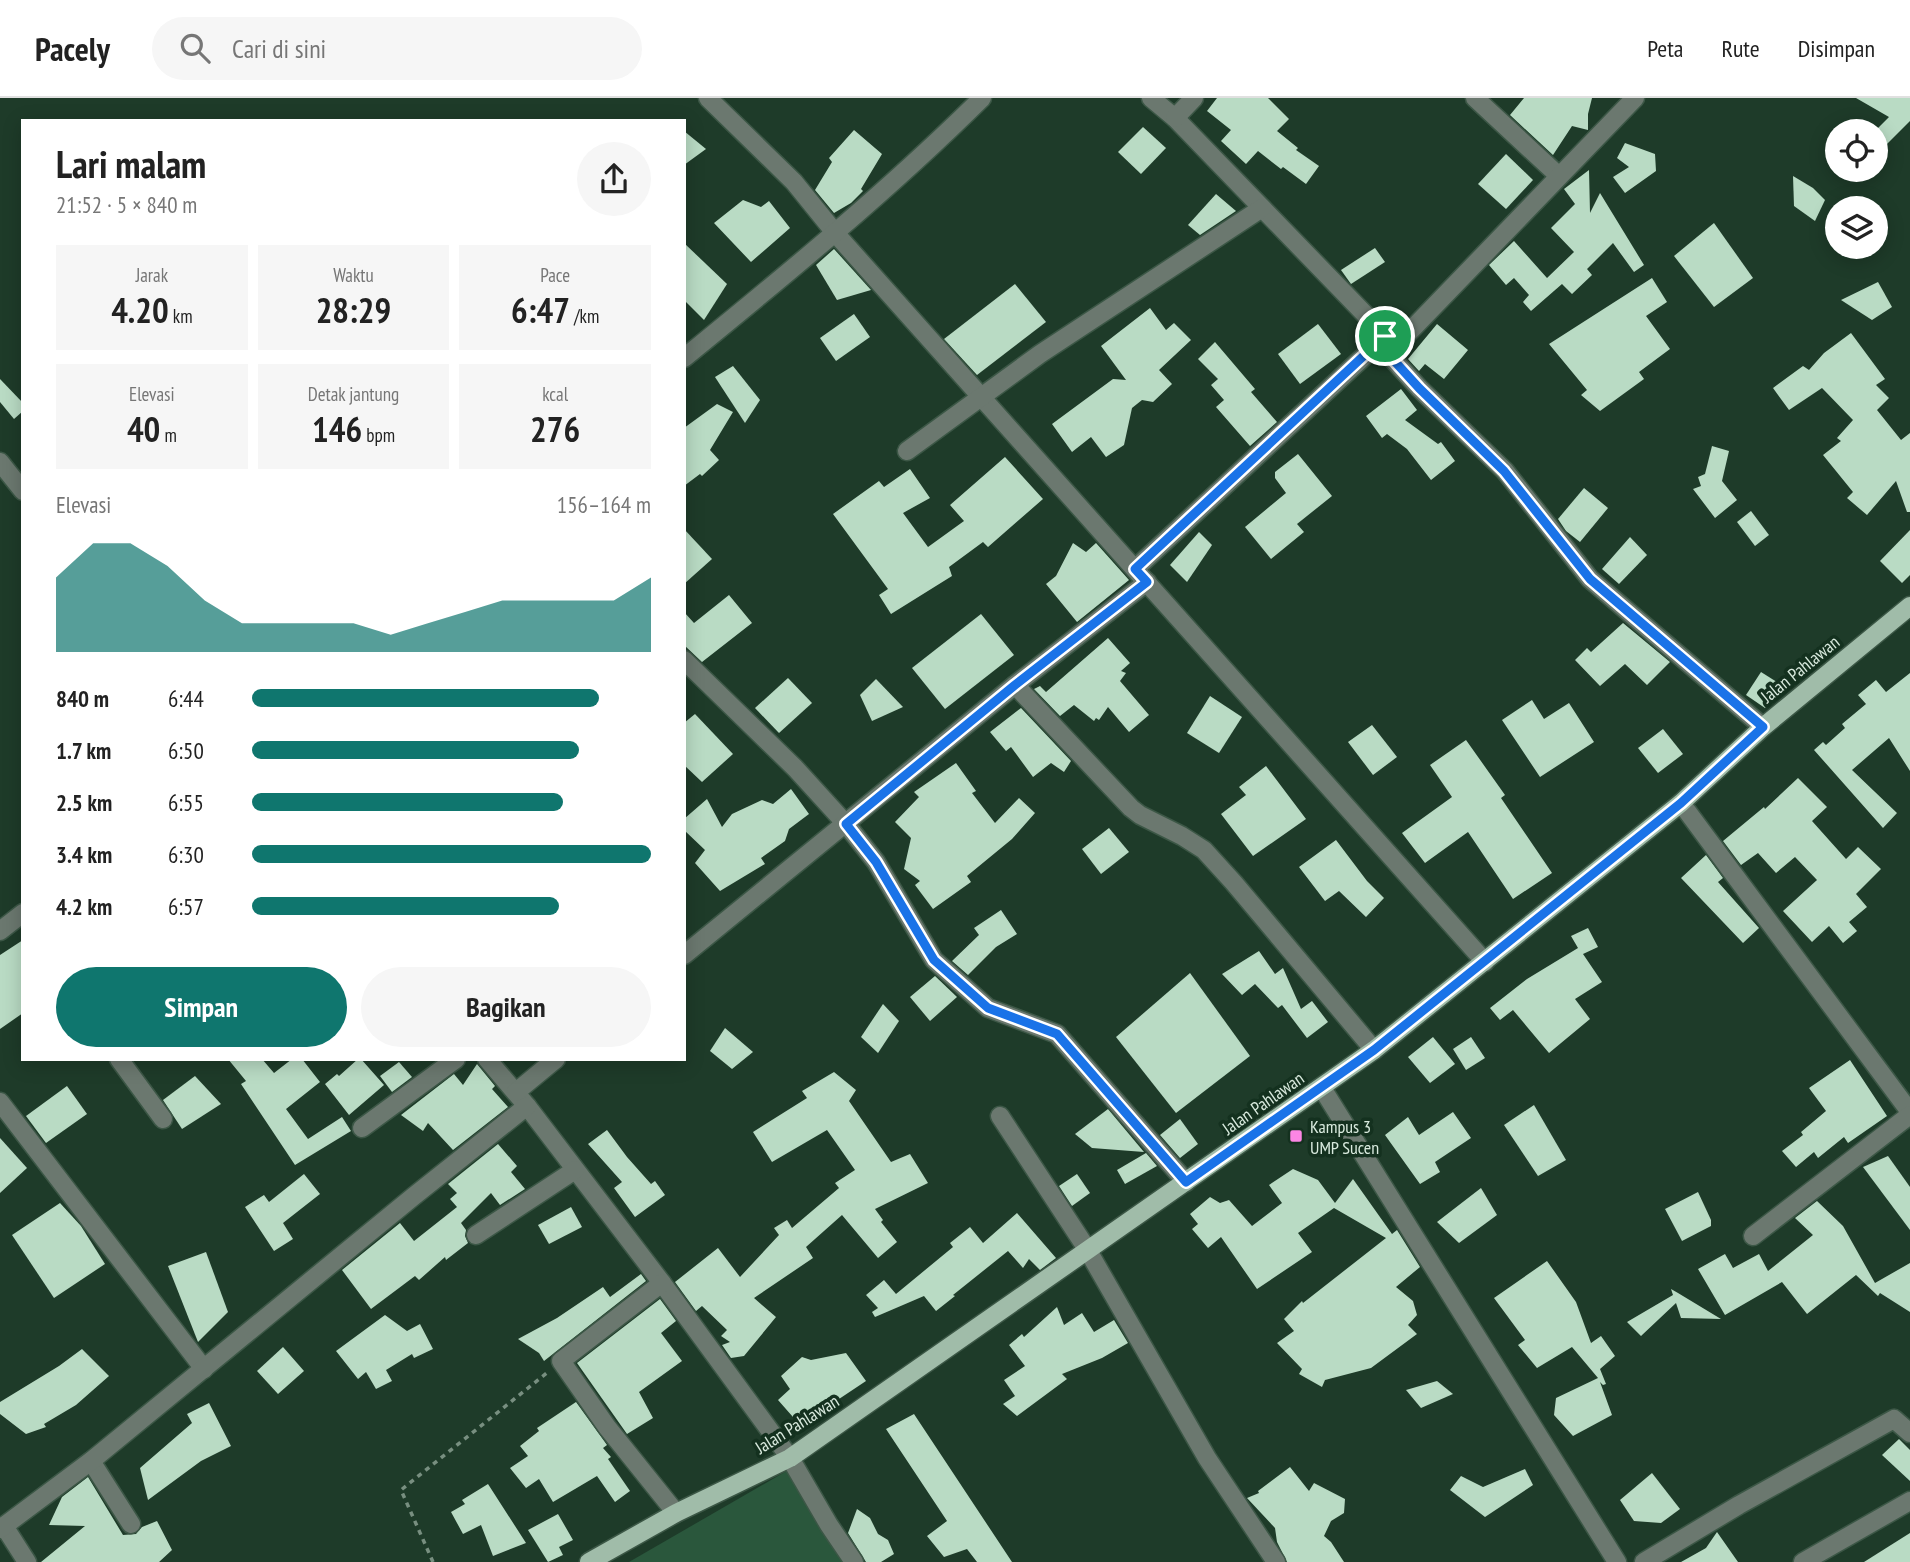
<!DOCTYPE html>
<html lang="id">
<meta charset="utf-8">
<style>
:root{--surface:#fff;--page:#f6f6f6;--text:#222;--muted:#767676;--line:#e0e0e0;--accent:#0f766e}
body{margin:0;font-family:"PT Sans Narrow",sans-serif;background:var(--page);color:var(--text);height:100vh;display:flex;flex-direction:column;font-size:26px;white-space:nowrap}
*{box-sizing:border-box;margin:0}
p{font-size:23px;color:var(--muted)}
.icon{flex:none;width:38px;height:38px;fill:none;stroke:currentColor;stroke-width:2;stroke-linecap:round;stroke-linejoin:round}
.map{position:relative;flex:1;overflow:hidden}
.panel{position:absolute;left:21px;top:21px;width:665px;height:942px;display:flex;flex-direction:column;background:var(--surface);border-radius:0px;box-shadow:0 4px 18px #0003}
.panel>*{flex:none}
.controls{position:absolute;left:1825px;top:21px;display:grid;gap:14px}
.controls a{display:grid;place-items:center;width:63px;height:63px;border-radius:50%;background:var(--surface);box-shadow:0 4px 18px #0003;font-size:35px}
.pin{position:absolute;display:grid;place-items:center;width:60px;height:60px;color:#fff;margin:-30px;border:4px solid #fff;border-radius:50%;box-shadow:0 2px 7px #0007}
.round{display:grid;place-items:center;flex:none;width:74px;height:74px;border-radius:37px;background:var(--page)}
.summary{display:flex;align-items:center;justify-content:space-between;height:119px;padding:0 35px}
h1{font-size:38px;font-weight:800;line-height:52px}
.figures{display:grid;grid-template-columns:repeat(3,1fr);gap:10px;height:119px;padding:7px 35px}
.figures div{display:grid;align-content:center;border-radius:0px;background:var(--page);text-align:center}
.figures b{font-size:35px;font-weight:800}
.figures small{font-size:19px;font-weight:400}
.figures p{font-size:19px}
.chart{height:196px;padding:14px 35px}
.chart p{display:flex;justify-content:space-between}
.chart svg{width:100%;height:126px;margin-top:7px;fill:var(--accent);opacity:.7}
.primary-button{display:flex;gap:14px;margin-top:auto;padding:14px 35px}
.primary-button a{flex:1;height:80px;border-radius:42px;background:var(--accent);color:#fff;font-size:28px;font-weight:800;line-height:80px;text-align:center}
.primary-button a+a{background:var(--page);color:var(--text)}
ul{padding:0 35px;list-style:none;font-size:23px}
li{display:grid;grid-template-columns:112px 84px 1fr;align-items:center;height:52px}
li i{height:18px;border-radius:9px;background:var(--accent)}
header{display:flex;align-items:center;gap:42px;box-sizing:border-box;height:98px;padding:0 35px;background:var(--surface);border-bottom:2px solid var(--line)}
header strong{font-size:33px}
nav{display:flex;gap:38px;margin-inline-start:auto;font-size:24px}
.search{width:490px;height:63px;background:var(--page);display:flex;align-items:center;gap:18px;box-sizing:border-box;padding:0 24px;border-radius:38px;color:var(--muted);font-size:26px}
.map>svg:first-child{display:block}
.green{fill:#2a573c}
.building{fill:#b9dbc4}
.lines{fill:none;stroke-linecap:round;stroke-linejoin:round}
.minor-casing{stroke:#3c5746;stroke-width:21}
.major-casing{stroke:#3c5746;stroke-width:21}
.path{stroke:#788f80;stroke-width:3.5;stroke-dasharray:5 5;stroke-linecap:butt}
.minor{stroke:#6b786f;stroke-width:18}
.major{stroke:#a0bca9;stroke-width:18}
.route-casing{stroke:#fff;stroke-width:14}
.route{stroke:#1a73e8;stroke-width:9}
.poi-dot{fill:#fc86e4;stroke:#14311f;stroke-width:2.5}
.labels{text-anchor:middle;dominant-baseline:central;stroke-width:7;stroke-linejoin:round;paint-order:stroke}
.street-label{font-size:18px;fill:#d9eade;stroke:#14311f}
.poi-label{font-size:18px;fill:#d9eade;stroke:#14311f;text-anchor:start}
</style>
<header>
<strong>Pacely</strong>
<div class="search"><svg class="icon" aria-label="search" viewBox="0 0 24 24"><circle cx="10" cy="10" r="6"/><path d="M15 15l6 6"/></svg>Cari di sini</div>
<nav><a>Peta</a><a>Rute</a><a>Disimpan</a></nav>
</header>
<div class="map">
<svg width="1910" height="1464" viewBox="0 0 1910 1464">
<rect width="100%" height="100%" fill="#1e3b29"/>
<path class="green" d="M790 1371 852 1464H629Z"/>
<g class="building">
<path d="M1217 0H1268L1289 21 1277 33 1298 50 1296 52 1319 68 1306 86 1283 69 1281 71 1258 53 1246 66 1221 43 1231 32 1207 13Z"/>
<path d="M1524 0H1592L1588 16V32L1572 28 1553 57 1510 17Z"/>
<path d="M1856 0H1910V23L1884 49 1876 41 1875 33 1889 19Z"/>
<path d="M1143 29 1166 50 1141 76 1118 54Z"/>
<path d="M854 32 882 56 861 91 863 93 851 105 834 115 815 92 832 64 829 60Z"/>
<path d="M684 33 706 51 684 67Z"/>
<path d="M1625 45 1655 56 1656 73 1625 95 1613 79 1629 69 1617 60Z"/>
<path d="M1506 56 1533 82 1506 111 1478 86Z"/>
<path d="M1589 72 1590 115 1600 95 1644 167 1634 174 1613 145 1587 171 1592 177 1572 196 1562 186 1531 213 1523 204 1529 197 1514 180 1506 187 1489 167 1514 143 1547 180 1574 154 1551 130 1575 106 1564 91Z"/>
<path d="M1793 78 1813 90 1825 102 1815 123 1794 108Z"/>
<path d="M1216 96 1236 113 1200 137 1188 127Z"/>
<path d="M743 102 761 109 769 103 790 130 751 164 714 125Z"/>
<path d="M1714 125 1753 180 1714 209 1674 158Z"/>
<path d="M684 145 727 186 704 222 684 202Z"/>
<path d="M1375 150 1385 164 1351 186 1341 172Z"/>
<path d="M834 151 871 192 837 202 816 167Z"/>
<path d="M1652 180 1667 204 1646 218 1670 251 1639 274 1644 281 1600 313 1581 297 1587 292 1549 246Z"/>
<path d="M1878 184 1892 209 1872 222 1841 202Z"/>
<path d="M1015 186 1046 224 977 277 944 241Z"/>
<path d="M1150 210 1166 232 1174 225 1191 242 1159 272 1172 286 1153 304 1142 302 1132 310 1124 347 1106 359 1091 339 1072 354 1052 326 1113 281 1126 282 1101 248Z"/>
<path d="M854 216 870 239 836 263 820 240Z"/>
<path d="M1318 226 1341 256 1300 286 1278 256Z"/>
<path d="M1437 226 1468 252 1444 281 1425 266 1419 273 1408 261Z"/>
<path d="M1851 235 1885 281 1876 287 1889 300 1877 312 1901 342 1910 335V414H1907L1896 383 1867 417 1847 400 1853 394 1823 357 1841 343 1837 340 1853 322 1822 290 1789 312 1773 290 1803 268 1809 272 1824 255Z"/>
<path d="M1215 244 1255 291 1251 294 1277 324 1250 348 1216 309 1224 302 1211 287 1218 281 1198 261Z"/>
<path d="M733 268 760 302 745 325 715 279Z"/>
<path d="M0 281 23 305V313L14 321 0 304Z"/>
<path d="M1401 291 1417 312 1405 322 1438 346 1441 344 1455 363 1431 382 1407 351 1387 336 1382 340 1366 318Z"/>
<path d="M717 306 733 314 710 352 719 362 702 378 700 376 684 388V330Z"/>
<path d="M1712 348 1729 353 1722 383 1737 402 1715 420 1693 391 1701 388 1698 379 1705 376Z"/>
<path d="M1298 356 1332 398 1297 426 1304 434 1271 461 1245 429 1286 395 1275 380V374Z"/>
<path d="M1005 359 1043 401 988 449 983 444 949 469 952 478 891 516 879 497 888 491 833 416 879 383 884 389 910 371 930 400 903 415 928 449 964 423 950 407Z"/>
<path d="M1584 390 1608 410 1580 444 1566 433 1558 421Z"/>
<path d="M1751 413 1769 437 1755 448 1737 424Z"/>
<path d="M684 431 712 461 684 486Z"/>
<path d="M1910 432V477L1902 485 1880 463Z"/>
<path d="M1199 434 1212 447 1187 484 1170 467Z"/>
<path d="M1630 439 1647 457 1619 486 1602 471Z"/>
<path d="M1073 445 1086 454 1096 445 1129 482 1077 524 1046 486 1056 478Z"/>
<path d="M729 497 752 525 702 564 684 547V514L694 525Z"/>
<path d="M981 516 1014 557 945 611 912 570Z"/>
<path d="M1623 525 1670 564 1647 587 1625 566 1600 588 1575 562 1587 550 1591 554Z"/>
<path d="M1108 540 1130 565 1121 573 1126 575 1120 583 1149 617 1129 634 1108 609 1099 622 1096 620 1094 623 1074 607 1060 618 1034 591 1040 588 1046 594Z"/>
<path d="M1761 574 1780 586 1765 610 1746 597Z"/>
<path d="M1910 575V673L1889 640 1852 672 1897 715 1883 730 1814 652 1823 644 1826 647 1845 630 1842 626 1866 606 1858 597 1876 582 1886 594Z"/>
<path d="M788 580 812 605 779 635 755 610Z"/>
<path d="M876 581 903 609 872 623 860 597Z"/>
<path d="M1210 598 1242 619 1219 655 1187 635Z"/>
<path d="M1532 602 1544 621 1569 605 1594 644 1540 679 1502 622Z"/>
<path d="M1021 610 1071 663 1064 674 1051 665 1033 679 1011 649 1006 653 990 634Z"/>
<path d="M695 616 733 656 702 684 684 667V625Z"/>
<path d="M1372 627 1397 659 1373 677 1348 644Z"/>
<path d="M1663 631 1683 656 1658 675 1638 650Z"/>
<path d="M1466 642 1505 697 1501 700 1552 775 1513 801 1468 734 1425 765 1402 735 1452 699 1430 667Z"/>
<path d="M956 665 976 693 972 695 995 725 1019 700 1035 715 1012 741 967 778 971 784 933 811 915 787 920 783 904 771 911 740 895 724 919 699 914 694Z"/>
<path d="M1266 668 1306 721 1253 758 1221 716 1246 697 1239 689Z"/>
<path d="M1798 680 1827 709 1812 723 1846 761 1858 749 1881 771 1856 796 1867 809 1849 824 1857 833 1843 845 1829 828 1812 844 1783 813 1817 782 1795 759 1776 775 1758 755 1741 767 1723 743 1764 709 1765 711Z"/>
<path d="M791 691 809 716 789 731 785 743 761 760 765 766 720 793 695 765 705 752 684 732V721L707 701 722 729 732 716 762 702 773 706Z"/>
<path d="M1109 730 1129 754 1101 776 1082 751Z"/>
<path d="M1336 742 1367 783 1384 800 1366 819 1339 793 1325 803 1299 769Z"/>
<path d="M1706 757 1723 780 1718 784 1759 830 1743 845 1681 780Z"/>
<path d="M1001 812 1017 836 996 849 968 877 952 863 979 837 974 830Z"/>
<path d="M1588 830 1598 849 1583 856 1602 884 1575 901 1590 921 1549 955 1513 912 1500 922 1490 910 1527 881 1578 850 1571 838Z"/>
<path d="M23 842V915L0 931V857Z"/>
<path d="M1259 853 1275 876 1283 870 1301 911 1312 903 1328 924 1307 940 1282 907 1278 910 1255 886 1242 897 1222 876Z"/>
<path d="M1190 875 1250 958 1176 1015 1116 939Z"/>
<path d="M935 878 957 899 930 923 910 899Z"/>
<path d="M883 906 899 923 878 955 861 939Z"/>
<path d="M725 930 753 954 732 971 710 953Z"/>
<path d="M1433 939 1455 966 1430 985 1408 959Z"/>
<path d="M1471 939 1485 960 1466 972 1453 951Z"/>
<path d="M228 961H262L274 975 292 961H302L320 984 286 1011 308 1041 342 1019 351 1033 295 1067 241 986 246 983Z"/>
<path d="M358 961H361L384 987 349 1017 325 986 337 976 339 978Z"/>
<path d="M1850 962 1887 1018 1848 1045 1844 1039 1818 1060 1814 1054 1796 1069 1782 1053 1803 1037 1801 1034 1826 1013 1809 990Z"/>
<path d="M399 964 412 979 392 994 380 978Z"/>
<path d="M477 966 495 988 492 991 508 1009 453 1052 428 1025 423 1033 401 1017 454 976 463 987Z"/>
<path d="M834 974 856 992 849 1003 891 1064 910 1056 928 1085 875 1111 883 1122 881 1124 897 1144 878 1160 842 1117 806 1149 813 1160 754 1200 776 1219 744 1258 731 1260 722 1247 730 1244 721 1238 727 1232 702 1208 696 1213 675 1184 718 1150 740 1179 779 1137 774 1130 787 1122 792 1130 839 1090 835 1085 855 1072 827 1032 772 1064 753 1034 807 1000 802 993Z"/>
<path d="M195 978 221 1006 182 1031 163 1002Z"/>
<path d="M67 988 87 1016 46 1045 26 1018Z"/>
<path d="M1534 1007 1566 1062 1538 1078 1504 1027Z"/>
<path d="M1108 1011 1144 1054 1092 1050 1075 1036Z"/>
<path d="M1453 1014 1471 1040 1435 1064 1440 1074 1420 1086 1385 1037 1408 1019 1419 1037Z"/>
<path d="M1180 1021 1198 1046 1180 1060 1160 1037Z"/>
<path d="M607 1032 627 1059 651 1086 655 1083 665 1097 635 1119 614 1090 622 1084 588 1046Z"/>
<path d="M0 1040 27 1070 0 1095Z"/>
<path d="M498 1046 517 1068 511 1074 525 1091 500 1107 491 1095 461 1125 466 1132 465 1138 468 1145 446 1162 445 1159 419 1182 415 1178 371 1211 342 1172 400 1125 414 1143 457 1109 450 1101 457 1095 448 1086Z"/>
<path d="M1146 1055 1157 1068 1125 1086 1117 1072Z"/>
<path d="M1888 1058 1910 1089V1132L1863 1069Z"/>
<path d="M1293 1071 1318 1082 1335 1105 1353 1081 1392 1136 1397 1132 1420 1169 1396 1189 1413 1203 1417 1217 1408 1227 1417 1236 1371 1270 1325 1282 1322 1289 1299 1276 1302 1271 1277 1245 1294 1233 1284 1221 1302 1203 1303 1205 1386 1140 1334 1110 1298 1135 1312 1154 1257 1191 1221 1139 1208 1150 1192 1131 1198 1126 1190 1116 1210 1099 1220 1105 1229 1102 1252 1128 1282 1105 1269 1087Z"/>
<path d="M304 1076 320 1096 283 1125 293 1141 274 1153 245 1109 264 1097 269 1104Z"/>
<path d="M1077 1076 1090 1095 1072 1108 1059 1088Z"/>
<path d="M1481 1090 1497 1117 1459 1145 1437 1124Z"/>
<path d="M1698 1094 1711 1122V1128L1682 1143 1665 1111Z"/>
<path d="M1817 1103 1843 1128 1875 1185 1910 1165V1214L1880 1195 1878 1198 1856 1177 1807 1216 1782 1184 1725 1217 1698 1171 1725 1156 1733 1170 1759 1156 1768 1173 1813 1137 1795 1120Z"/>
<path d="M60 1105 81 1128 105 1166 54 1200 12 1137Z"/>
<path d="M571 1109 582 1129 549 1146 538 1127Z"/>
<path d="M1017 1115 1056 1160 1040 1172 1029 1161 1023 1170 1008 1153 953 1197 955 1198 936 1213 924 1198 875 1219 872 1214 878 1210 866 1197 884 1182 896 1196 953 1149 950 1145 970 1129 983 1145Z"/>
<path d="M206 1154 228 1214 198 1244 168 1168Z"/>
<path d="M1547 1163 1576 1204 1591 1245 1601 1238 1615 1258 1600 1271 1606 1286 1603 1287 1600 1284 1612 1317 1573 1338 1554 1317 1556 1300 1598 1280 1572 1249 1537 1270 1518 1247 1525 1242 1494 1200Z"/>
<path d="M641 1176 646 1183 544 1263 539 1255 518 1241 557 1220 603 1189 610 1199Z"/>
<path d="M1671 1191 1678 1195 1721 1221 1681 1220 1676 1205 1641 1238 1627 1224 1673 1197Z"/>
<path d="M660 1201 676 1223 661 1235 682 1263 639 1294 653 1320 627 1336 577 1265Z"/>
<path d="M1057 1209 1064 1227 1082 1215 1094 1234 1114 1222 1128 1245 1102 1260 1062 1276 1067 1281 1017 1318 1003 1306 1015 1298 1004 1282 1025 1268 1009 1247 1022 1236 1024 1239Z"/>
<path d="M385 1217 407 1233 420 1226 433 1251 414 1260 412 1256 386 1272 392 1283 376 1291 366 1274 358 1281 336 1253Z"/>
<path d="M283 1249 304 1273 278 1296 257 1273Z"/>
<path d="M82 1251 109 1278 76 1307 44 1326 46 1329 26 1336 0 1316V1304L59 1268Z"/>
<path d="M846 1255 866 1283 800 1327 778 1302 790 1291 781 1278 802 1259 811 1262Z"/>
<path d="M1437 1283 1453 1296 1421 1310 1406 1292Z"/>
<path d="M576 1304 607 1347 603 1350 611 1359 608 1361 630 1393 615 1404 597 1378 553 1404 539 1381 526 1390 510 1370 528 1358 520 1348 539 1333 537 1330Z"/>
<path d="M209 1305 231 1348 201 1363 148 1402 140 1370 192 1325 187 1316Z"/>
<path d="M914 1316 1012 1464H977L967 1451 944 1459 927 1438 947 1423 886 1331Z"/>
<path d="M1899 1341 1910 1352V1383L1882 1357Z"/>
<path d="M1290 1369 1309 1393 1314 1385 1345 1401 1344 1415 1331 1423 1324 1438 1331 1444 1344 1464H1287L1277 1444 1275 1430 1247 1400 1259 1395 1258 1393Z"/>
<path d="M1525 1371 1533 1387 1485 1419 1450 1392 1461 1378 1483 1389Z"/>
<path d="M1652 1375 1680 1411 1661 1425 1634 1423 1620 1402Z"/>
<path d="M88 1379 123 1437 136 1436 142 1429 157 1423 172 1452 159 1464H41L85 1428 49 1427 62 1399Z"/>
<path d="M488 1386 526 1445 493 1458 481 1427 463 1436 451 1414 465 1406 462 1402Z"/>
<path d="M857 1411 870 1420 878 1436 888 1442 894 1456 881 1464H866L848 1435Z"/>
<path d="M558 1416 573 1442 559 1449 563 1457 548 1464 528 1432Z"/>
<path d="M1717 1434 1738 1464H1681L1706 1450Z"/>
<path d="M1910 1435V1464H1864Z"/>
</g>
<g class="lines">
<g class="minor-casing">
<g id="minor">
<path d="M708 0 794 84 836 136 1485 864"/>
<path d="M1151 0 1175 20 1386 238 1388 256 1419 290 1505 373 1590 481 1763 629"/>
<path d="M1475 0 1559 78"/>
<path d="M1175 20 1194 0"/>
<path d="M1388 256 1635 0"/>
<path d="M684 260C787 176 888 93 982 0"/>
<path d="M907 353 1040 256 1262 110"/>
<path d="M0 364 23 393"/>
<path d="M1135 471 1386 238"/>
<path d="M684 562 795 670 846 726 876 764 934 862 988 910 1057 936 1186 1084"/>
<path d="M1015 587 1131 710 1140 717 1182 738 1204 752 1234 785 1374 952"/>
<path d="M1681 705 1910 1014"/>
<path d="M0 833 23 815"/>
<path d="M684 857 1015 587 1147 484"/>
<path d="M119 961 163 1021"/>
<path d="M487 961 527 1008 662 1185 790 1360 829 1427 854 1464"/>
<path d="M1322 990 1617 1464"/>
<path d="M516 994 556 961"/>
<path d="M0 1004 204 1271"/>
<path d="M1000 1018 1087 1151 1207 1360 1276 1464"/>
<path d="M362 1030 456 961"/>
<path d="M476 1137 575 1072"/>
<path d="M1753 1138 1910 1017"/>
<path d="M662 1185 561 1263 607 1329 676 1415"/>
<path d="M91 1363 131 1426"/>
<path d="M4 1428 27 1464"/>
<path d="M0 1431 91 1363 414 1098 527 1008"/>
<path d="M1644 1464 1739 1407 1894 1321 1910 1335"/>
<path d="M1803 1464 1910 1403"/>
</g>
</g>
<g class="major-casing">
<path id="major" d="M589 1464 676 1415 790 1360 1374 952 1681 705 1763 629 1910 508"/>
</g>
<path class="path" d="M433 1464 401 1392 548 1274"/>
<use href="#minor" class="minor"/>
<use href="#major" class="major"/>
</g>
<g class="lines">
<g class="route-casing">
<path id="route" d="M1385 238 1388 256 1419 290 1504 373 1590 481 1763 629 1681 705 1374 952 1186 1084 1057 936 988 910 934 862 876 764 846 726 1015 587 1147 484 1135 471Z"/>
</g>
<use href="#route" class="route"/>
</g>
<rect class="poi-dot" x="1289" y="1031" width="14" height="14" rx="3.5"/>
<g class="labels">
<g class="street-label">
<text transform="translate(1800 571) rotate(-39)">Jalan Pahlawan</text>
<text transform="translate(1263 1005) rotate(-35)">Jalan Pahlawan</text>
<text transform="translate(797 1326) rotate(-32)">Jalan Pahlawan</text>
</g>
<g class="poi-label">
<text x="1310" y="1028">Kampus 3<tspan x="1310" dy="21">UMP Sucen</tspan></text>
</g>
</g>
</svg>
<div class="controls">
<a><svg class="icon" aria-label="locate" viewBox="0 0 24 24"><circle cx="12" cy="12" r="6"/><path d="M12 2v4M12 18v4M2 12h4M18 12h4"/></svg></a>
<a><svg class="icon" aria-label="layers" viewBox="0 0 24 24"><path d="M12 4l9 5-9 5-9-5zM3 14l9 5 9-5"/></svg></a>
</div>
<div class="pin" style="left:1385px;top:238px;background:#1e9e55"><svg class="icon" aria-label="arrive" viewBox="0 0 24 24"><path d="M6 21V4h12l-3 4 3 4H6"/></svg></div>
<section class="panel">
<div class="summary"><div><h1>Lari malam</h1><p>21:52 · 5 × 840 m</p></div><a class="round"><svg class="icon" aria-label="share" viewBox="0 0 24 24"><path d="M12 15V3M7 8l5-5 5 5M5 13v7h14v-7"/></svg></a></div>
<div class="figures">
<div><p>Jarak</p><b>4.20<small> km</small></b></div>
<div><p>Waktu</p><b>28:29</b></div>
<div><p>Pace</p><b>6:47<small> /km</small></b></div>
</div>
<div class="figures">
<div><p>Elevasi</p><b>40<small> m</small></b></div>
<div><p>Detak jantung</p><b>146<small> bpm</small></b></div>
<div><p>kcal</p><b>276</b></div>
</div>
<div class="chart"><p><span>Elevasi</span>156–164 m</p>
<svg viewBox="0 0 160 44" preserveAspectRatio="none"><path d="M0 44V18L10 6L20 6L30 14L40 26L50 34L60 34L70 34L80 34L90 38L100 34L110 30L120 26L130 26L140 26L150 26L160 18V44z"/></svg>
</div>
<ul>
<li><b>840 m</b>6:44<i style="width:87%"></i></li>
<li><b>1.7 km</b>6:50<i style="width:82%"></i></li>
<li><b>2.5 km</b>6:55<i style="width:78%"></i></li>
<li><b>3.4 km</b>6:30<i style="width:100%"></i></li>
<li><b>4.2 km</b>6:57<i style="width:77%"></i></li>
</ul>
<div class="primary-button"><a>Simpan</a><a>Bagikan</a></div>
</section>
</div>
